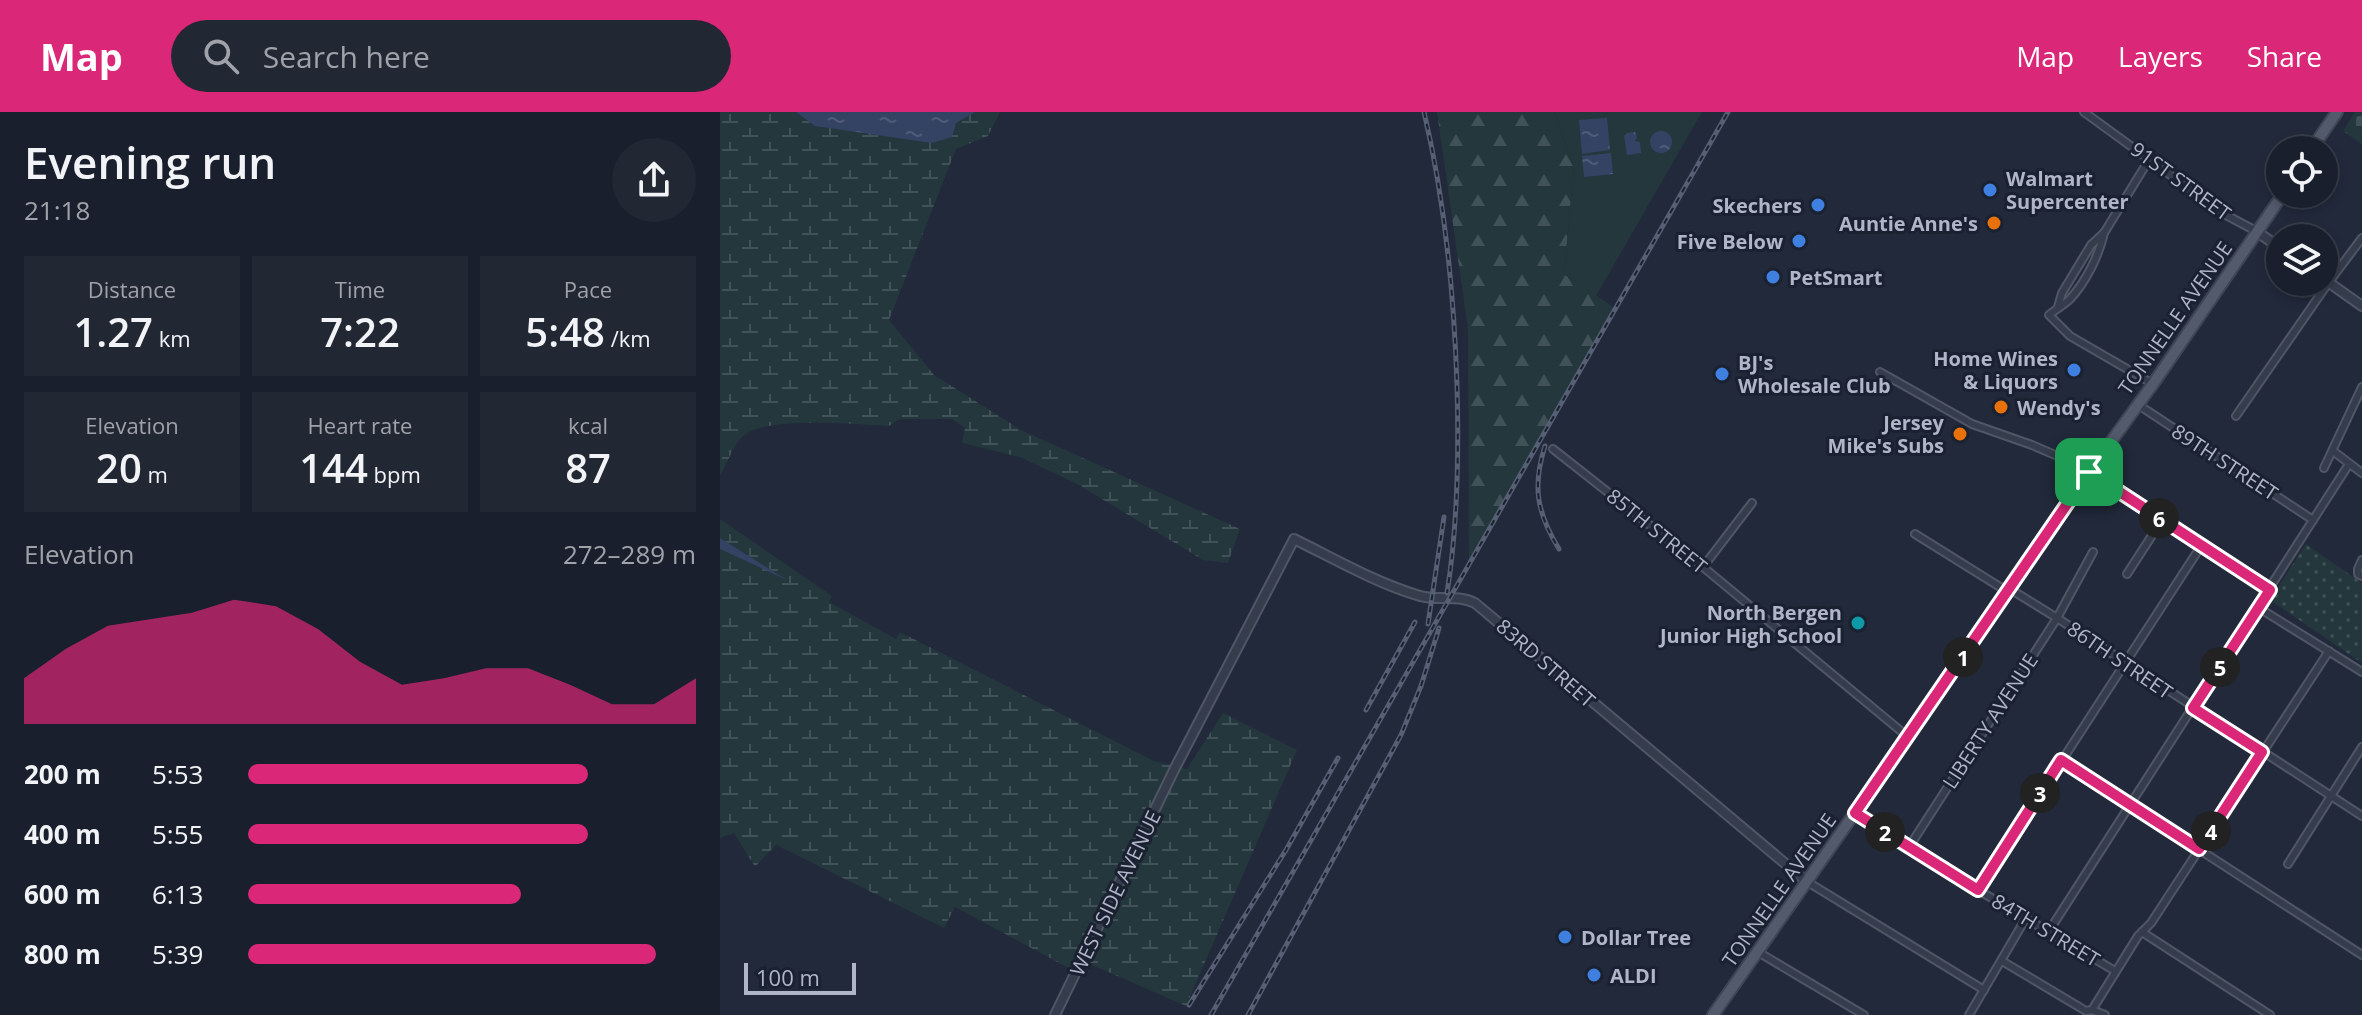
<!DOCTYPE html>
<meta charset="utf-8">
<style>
:root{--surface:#191f2c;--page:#222734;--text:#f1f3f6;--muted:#9fa2a9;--line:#373d48;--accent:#db2777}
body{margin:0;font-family:"Open Sans",sans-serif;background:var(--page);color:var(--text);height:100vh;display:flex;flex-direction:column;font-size:30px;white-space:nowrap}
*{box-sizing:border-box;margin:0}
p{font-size:26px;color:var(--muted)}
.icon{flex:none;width:44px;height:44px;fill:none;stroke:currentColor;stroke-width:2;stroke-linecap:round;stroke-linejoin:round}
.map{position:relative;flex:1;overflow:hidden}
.details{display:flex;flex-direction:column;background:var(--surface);width:720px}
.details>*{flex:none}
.buttons{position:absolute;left:1546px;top:24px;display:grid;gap:16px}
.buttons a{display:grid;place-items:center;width:72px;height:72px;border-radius:50%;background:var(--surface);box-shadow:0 4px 12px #0003,0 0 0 2px var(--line);font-size:40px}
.scale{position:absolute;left:24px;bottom:20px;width:112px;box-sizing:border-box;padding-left:8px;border:4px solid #b0b6c8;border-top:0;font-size:22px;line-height:28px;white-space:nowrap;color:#b0b6c8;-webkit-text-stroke:6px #1a2130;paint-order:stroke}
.pin{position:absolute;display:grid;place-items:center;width:68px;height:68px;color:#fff;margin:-34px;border-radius:16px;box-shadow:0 4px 12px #0006}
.km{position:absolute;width:40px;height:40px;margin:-20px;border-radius:50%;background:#222;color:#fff;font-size:22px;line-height:40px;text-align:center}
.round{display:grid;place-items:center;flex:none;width:84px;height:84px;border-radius:42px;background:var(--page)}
.headline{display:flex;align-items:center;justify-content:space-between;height:136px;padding:0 24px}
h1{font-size:44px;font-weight:600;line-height:60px}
.figures{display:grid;grid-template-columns:repeat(3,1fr);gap:12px;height:136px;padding:8px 24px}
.figures div{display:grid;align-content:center;border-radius:0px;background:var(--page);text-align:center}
.figures b{font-size:40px;font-weight:600}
.figures small{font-size:22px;font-weight:400}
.figures p{font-size:22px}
.chart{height:224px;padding:16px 24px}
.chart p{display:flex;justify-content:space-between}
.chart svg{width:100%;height:144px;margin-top:8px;fill:var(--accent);opacity:.7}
ul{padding:0 24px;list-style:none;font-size:26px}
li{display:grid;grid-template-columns:128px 96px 1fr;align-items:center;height:60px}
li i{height:20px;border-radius:10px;background:var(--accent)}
header{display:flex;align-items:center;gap:48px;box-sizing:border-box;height:112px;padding:0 40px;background:var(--accent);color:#fff}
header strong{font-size:38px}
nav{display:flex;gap:44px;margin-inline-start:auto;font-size:28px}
.search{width:560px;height:72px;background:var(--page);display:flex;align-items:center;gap:20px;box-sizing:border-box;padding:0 28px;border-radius:44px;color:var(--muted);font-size:30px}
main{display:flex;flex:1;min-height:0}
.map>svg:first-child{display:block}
.forest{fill:url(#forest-firs)}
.wetland{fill:url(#wetland-marsh)}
.cemetery{fill:url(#cemetery-stones)}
.park{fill:url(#park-dots)}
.garden{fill:#23373d}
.water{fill:url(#water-ripples)}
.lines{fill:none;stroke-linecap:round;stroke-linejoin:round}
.minor-casing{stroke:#505666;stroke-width:10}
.tertiary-casing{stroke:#505666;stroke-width:12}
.primary-casing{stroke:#3e4555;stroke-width:14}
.minor{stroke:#353c4c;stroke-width:6}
.tertiary{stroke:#353c4c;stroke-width:8}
.primary{stroke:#525a6c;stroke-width:10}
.rail-casing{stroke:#565f73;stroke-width:5}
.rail{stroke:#1a2130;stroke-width:2;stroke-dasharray:6;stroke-linecap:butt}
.route-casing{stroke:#fff;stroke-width:16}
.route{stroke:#db2777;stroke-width:10}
.shop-dot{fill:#3f7fe0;stroke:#1a2130;stroke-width:3}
.food-dot{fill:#e8710a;stroke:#1a2130;stroke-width:3}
.culture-dot{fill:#0f9aa8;stroke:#1a2130;stroke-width:3}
.labels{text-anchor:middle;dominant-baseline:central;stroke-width:6;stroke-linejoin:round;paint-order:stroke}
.poi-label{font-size:20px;font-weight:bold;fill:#b0b6c8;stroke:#1a2130;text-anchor:start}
.street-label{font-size:20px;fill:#b0b6c8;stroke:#1a2130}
</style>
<header>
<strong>Map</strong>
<div class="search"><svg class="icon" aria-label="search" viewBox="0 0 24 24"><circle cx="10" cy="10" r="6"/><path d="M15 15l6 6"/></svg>Search here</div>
<nav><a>Map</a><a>Layers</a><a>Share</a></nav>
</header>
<main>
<section class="details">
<div class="headline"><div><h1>Evening run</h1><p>21:18</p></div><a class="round"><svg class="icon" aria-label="share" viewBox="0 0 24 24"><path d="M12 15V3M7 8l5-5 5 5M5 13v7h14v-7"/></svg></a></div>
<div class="figures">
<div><p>Distance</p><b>1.27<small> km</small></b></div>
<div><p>Time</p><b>7:22</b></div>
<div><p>Pace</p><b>5:48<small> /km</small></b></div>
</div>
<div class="figures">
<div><p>Elevation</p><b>20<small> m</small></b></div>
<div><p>Heart rate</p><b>144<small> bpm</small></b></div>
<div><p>kcal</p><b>87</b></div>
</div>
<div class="chart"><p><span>Elevation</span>272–289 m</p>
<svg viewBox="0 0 160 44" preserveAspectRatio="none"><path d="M0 44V30L10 21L20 14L30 12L40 10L50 6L60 8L70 15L80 25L90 32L100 30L110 27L120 27L130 32L140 38L150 38L160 30V44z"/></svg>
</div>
<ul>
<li><b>200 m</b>5:53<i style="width:76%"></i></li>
<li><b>400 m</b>5:55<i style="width:76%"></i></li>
<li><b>600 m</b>6:13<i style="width:61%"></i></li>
<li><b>800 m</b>5:39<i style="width:91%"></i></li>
</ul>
</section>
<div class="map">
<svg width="1642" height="903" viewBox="0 0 1642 903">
<defs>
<pattern id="forest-firs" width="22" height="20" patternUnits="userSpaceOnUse" patternTransform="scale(2)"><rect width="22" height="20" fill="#23373d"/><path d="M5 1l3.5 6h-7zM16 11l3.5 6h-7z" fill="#405258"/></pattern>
<pattern id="wetland-marsh" width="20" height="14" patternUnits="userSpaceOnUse" patternTransform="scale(2)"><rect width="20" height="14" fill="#23373d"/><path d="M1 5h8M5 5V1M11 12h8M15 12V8" fill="none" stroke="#405258"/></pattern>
<pattern id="cemetery-stones" width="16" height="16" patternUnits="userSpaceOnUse" patternTransform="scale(2)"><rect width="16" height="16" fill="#23373d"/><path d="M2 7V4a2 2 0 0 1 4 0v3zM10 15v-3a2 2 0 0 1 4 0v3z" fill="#405258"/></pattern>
<pattern id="park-dots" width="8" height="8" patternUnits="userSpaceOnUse" patternTransform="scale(2)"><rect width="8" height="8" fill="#23373d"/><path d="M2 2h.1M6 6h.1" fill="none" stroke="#405258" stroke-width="1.8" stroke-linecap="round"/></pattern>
<pattern id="water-ripples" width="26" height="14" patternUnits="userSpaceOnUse" patternTransform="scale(2)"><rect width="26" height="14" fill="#344264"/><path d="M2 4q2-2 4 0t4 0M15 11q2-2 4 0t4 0" fill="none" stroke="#4f5b79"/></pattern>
</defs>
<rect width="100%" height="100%" fill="#21293b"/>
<path class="forest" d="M717 0H834L854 56 844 162 896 197 749 452 748 217Z"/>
<g class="wetland">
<path d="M0 0H76L95 14 236 11 255 0H280L268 24 236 37 169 208 214 263 301 318 520 417 508 451 483 448 357 372 300 345 242 331 245 316 232 307H180L169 314C137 313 44 303 22 325 13 334 7 352 0 363Z"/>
<path d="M0 407 112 484 109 490 176 527 180 520 434 649 467 657 503 601 577 638 466 894 363 849 356 860 235 795 224 816 56 733 35 755 14 721 0 726V437L59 463 0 426Z"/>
</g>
<path class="cemetery" d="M1635 0H1642V32L1623 19Z"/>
<path class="park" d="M1586 432 1642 471V551L1550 488Z"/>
<path class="garden" d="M834 0H982L876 184 844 162 854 56Z"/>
<g class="water">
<path d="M76 0H255L236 11 232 25 212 31 95 14Z"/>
<path d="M887 6 890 38 862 42 859 8Z"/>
<circle cx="941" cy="30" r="11"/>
<path d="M915 20 917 25 915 29 920 30 921 41 907 43 904 24 907 21Z"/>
<path d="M891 41 893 62 864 65 862 44Z"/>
<path d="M0 426 67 468 0 437Z"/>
</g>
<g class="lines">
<g class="minor-casing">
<g id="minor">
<path d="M1364 0 1504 102 1536 119"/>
<path d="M1384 121C1379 143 1366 170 1350 187 1344 193 1336 197 1329 203L1350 224 1433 272"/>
<path d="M1338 195 1342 181 1371 133 1384 121 1430 46"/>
<path d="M1160 260 1252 312 1312 333 1356 352 1550 478"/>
<path d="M1417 292 1593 408"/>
<path d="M1516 304 1609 170 1642 126"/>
<path d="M833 337 983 455 1188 625"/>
<path d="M1613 339 1642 361"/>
<path d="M1604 356 1642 275"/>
<path d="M1195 422 1280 475 1290 477 1337 506 1642 704"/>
<path d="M1642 448 1638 457V462L1642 464"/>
<path d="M983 455 1032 391"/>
<path d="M1407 462 1442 408"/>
<path d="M1539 496 1642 560"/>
<path d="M1341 648 1642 843"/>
<path d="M1135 701 1258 778 1395 859"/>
<path d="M1189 735 1337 506 1373 440"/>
<path d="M1568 752 1642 635"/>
<path d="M1086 769 1264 878"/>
<path d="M1258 778 1481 434"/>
<path d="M1329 819 1629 352"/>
<path d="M1422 820 1550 903"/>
<path d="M1038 840 1144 903"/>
<path d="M1282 849 1366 899 1372 898 1385 903"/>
<path d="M1372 898 1418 824 1431 811 1609 539"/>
<path d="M1249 903 1306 806"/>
</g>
</g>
<g class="tertiary-casing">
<g id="tertiary">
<path d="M1536 119 1560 136"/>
<path d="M1604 167 1642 194"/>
<path d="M335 903 454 658 574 427C615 447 656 471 700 484 718 489 737 482 755 491L1086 769"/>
</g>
</g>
<g class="primary-casing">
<g id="primary">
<path d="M1591 38 1617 0"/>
<path d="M993 903 1188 625 1369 360 1433 272 1563 82"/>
</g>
</g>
<use href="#minor" class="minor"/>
<use href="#tertiary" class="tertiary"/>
<use href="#primary" class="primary"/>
<g class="rail-casing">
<g id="rail">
<path d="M704 0C725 89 734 182 737 273 739 343 738 413 727 481"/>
<path d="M825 334C812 375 817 401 839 437"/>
<path d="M708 512 724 405"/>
<path d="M646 598 695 510"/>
<path d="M469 893 566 738 618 646"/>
<path d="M491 903 1008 0"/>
<path d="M528 903 681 623 701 574 719 516"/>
</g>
</g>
<use href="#rail" class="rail"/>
</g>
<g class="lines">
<g class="route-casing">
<path id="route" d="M1369 360 1550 478 1473 596 1542 640 1479 737 1341 648 1258 778 1135 701Z"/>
</g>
<use href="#route" class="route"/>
</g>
<g class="shop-dot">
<circle cx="1270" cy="78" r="8"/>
<circle cx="1098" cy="93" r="8"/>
<circle cx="1079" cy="129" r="8"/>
<circle cx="1053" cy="165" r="8"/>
<circle cx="1354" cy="258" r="8"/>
<circle cx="1002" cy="262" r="8"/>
<circle cx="845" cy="825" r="8"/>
<circle cx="874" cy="863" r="8"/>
</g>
<g class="food-dot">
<circle cx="1274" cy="111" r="8"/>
<circle cx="1281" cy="295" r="8"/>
<circle cx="1240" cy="322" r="8"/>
</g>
<circle class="culture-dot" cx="1138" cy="511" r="8"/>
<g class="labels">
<g class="poi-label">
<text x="1286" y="66">Walmart<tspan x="1286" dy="23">Supercenter</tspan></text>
<text x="1082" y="93" text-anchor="end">Skechers</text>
<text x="1258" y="111" text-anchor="end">Auntie Anne's</text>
<text x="1063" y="129" text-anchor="end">Five Below</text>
<text x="1069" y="165">PetSmart</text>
<text x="1338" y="246" text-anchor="end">Home Wines<tspan x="1338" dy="23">&amp; Liquors</tspan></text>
<text x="1018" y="250">BJ's<tspan x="1018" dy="23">Wholesale Club</tspan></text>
<text x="1297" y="295">Wendy's</text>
<text x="1224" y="310" text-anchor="end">Jersey<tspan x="1224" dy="23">Mike's Subs</tspan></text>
<text x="1122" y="500" text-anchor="end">North Bergen<tspan x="1122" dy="23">Junior High School</tspan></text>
<text x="861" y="825">Dollar Tree</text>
<text x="890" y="863">ALDI</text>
</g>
<g class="street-label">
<text transform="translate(1461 69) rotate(36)">91ST STREET</text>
<text transform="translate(1455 206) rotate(-55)">TONNELLE AVENUE</text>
<text transform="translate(1505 350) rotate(33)">89TH STREET</text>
<text transform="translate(937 419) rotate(39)">85TH STREET</text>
<text transform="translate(1400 548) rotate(34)">86TH STREET</text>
<text transform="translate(826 551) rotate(41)">83RD STREET</text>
<text transform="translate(1270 609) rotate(-57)">LIBERTY AVENUE</text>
<text transform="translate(1059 778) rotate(-55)">TONNELLE AVENUE</text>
<text transform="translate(395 781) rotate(-64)">WEST SIDE AVENUE</text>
<text transform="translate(1326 818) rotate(31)">84TH STREET</text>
</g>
</g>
</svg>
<div class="buttons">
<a><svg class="icon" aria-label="locate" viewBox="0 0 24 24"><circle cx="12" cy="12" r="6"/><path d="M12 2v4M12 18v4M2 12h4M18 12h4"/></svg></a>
<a><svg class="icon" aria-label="layers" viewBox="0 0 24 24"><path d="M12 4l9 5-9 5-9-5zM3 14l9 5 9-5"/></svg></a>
</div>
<div class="scale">100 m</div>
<div class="pin" style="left:1369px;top:360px;background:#1e9e55"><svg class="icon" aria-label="arrive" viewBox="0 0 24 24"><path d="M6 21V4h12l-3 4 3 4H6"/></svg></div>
<b class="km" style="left:1243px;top:545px">1</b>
<b class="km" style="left:1165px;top:720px">2</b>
<b class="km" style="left:1320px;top:681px">3</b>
<b class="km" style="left:1491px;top:719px">4</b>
<b class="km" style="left:1500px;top:555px">5</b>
<b class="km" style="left:1439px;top:406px">6</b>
</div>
</main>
